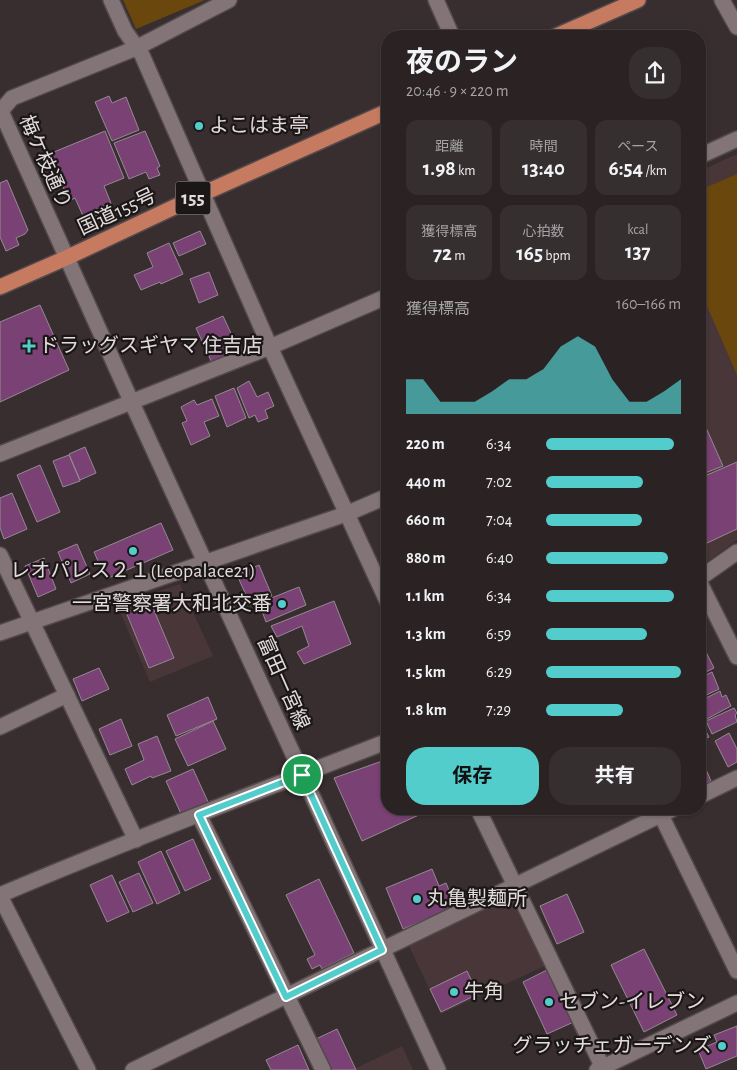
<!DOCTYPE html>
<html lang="ja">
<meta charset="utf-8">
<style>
:root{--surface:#2a2223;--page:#362f30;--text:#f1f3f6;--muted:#a5a4a6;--line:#463f41;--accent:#53cdcb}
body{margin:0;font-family:"Alegreya Sans","Noto Sans JP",sans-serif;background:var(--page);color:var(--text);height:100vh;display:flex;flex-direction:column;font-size:19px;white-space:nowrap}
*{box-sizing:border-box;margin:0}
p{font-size:16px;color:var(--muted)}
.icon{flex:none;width:28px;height:28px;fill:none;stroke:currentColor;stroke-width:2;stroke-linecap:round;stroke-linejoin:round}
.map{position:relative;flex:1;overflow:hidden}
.side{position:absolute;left:381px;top:30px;width:325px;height:785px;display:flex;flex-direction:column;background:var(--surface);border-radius:20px;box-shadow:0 1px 4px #0004,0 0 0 1px var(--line)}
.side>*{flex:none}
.pin{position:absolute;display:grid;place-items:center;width:42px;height:42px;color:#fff;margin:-21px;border:2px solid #fff;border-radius:50%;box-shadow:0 1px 5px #0007}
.round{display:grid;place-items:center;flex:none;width:52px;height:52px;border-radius:20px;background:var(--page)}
.summary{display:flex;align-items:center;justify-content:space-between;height:85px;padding:0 25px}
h1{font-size:28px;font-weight:700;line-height:38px}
.figures{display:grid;grid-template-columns:repeat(3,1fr);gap:8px;height:85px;padding:5px 25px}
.figures div{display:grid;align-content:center;border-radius:12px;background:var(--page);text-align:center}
.figures b{font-size:21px;font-weight:700}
.figures small{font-size:14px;font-weight:400}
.figures p{font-size:14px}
.chart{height:140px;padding:10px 25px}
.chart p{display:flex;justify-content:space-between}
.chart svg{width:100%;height:90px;margin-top:5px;fill:var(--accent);opacity:.7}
.button{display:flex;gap:10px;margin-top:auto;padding:10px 25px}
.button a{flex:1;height:58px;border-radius:20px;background:var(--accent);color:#111;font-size:20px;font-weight:700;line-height:58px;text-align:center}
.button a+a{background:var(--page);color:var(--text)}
ul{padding:0 25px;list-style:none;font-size:16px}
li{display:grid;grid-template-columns:80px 60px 1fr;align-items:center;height:38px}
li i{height:12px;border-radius:6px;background:var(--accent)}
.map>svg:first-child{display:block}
.built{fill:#483639}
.green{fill:#69470d}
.building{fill:#7a4174;stroke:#948a92}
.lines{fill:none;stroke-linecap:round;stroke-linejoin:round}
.street-casing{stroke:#52494a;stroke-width:18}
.secondary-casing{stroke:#52494a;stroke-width:18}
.highway-casing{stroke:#52494a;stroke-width:18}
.street{stroke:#827477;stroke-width:15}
.secondary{stroke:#827477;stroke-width:15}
.highway{stroke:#c67b60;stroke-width:15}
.route-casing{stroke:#fff;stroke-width:10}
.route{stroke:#53cdcb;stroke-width:6}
.poi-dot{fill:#53cdcb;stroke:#1c1717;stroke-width:2}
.labels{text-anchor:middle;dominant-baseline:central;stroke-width:4.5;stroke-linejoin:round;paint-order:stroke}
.shield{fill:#1c1717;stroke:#a7a1a2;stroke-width:1}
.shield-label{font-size:19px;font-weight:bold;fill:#e3dcdd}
.poi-label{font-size:20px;fill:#e3dcdd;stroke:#1c1717;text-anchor:start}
.street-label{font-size:20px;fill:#e3dcdd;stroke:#1c1717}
</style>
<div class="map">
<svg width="737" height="1070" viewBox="0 0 737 1070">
<rect width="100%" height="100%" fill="#382d2f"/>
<g class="built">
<path d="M737 154V540L703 565 700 558V171Z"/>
<path d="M180 584 213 656 150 682 117 605Z"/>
<path d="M515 894 549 964 441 1014 408 944Z"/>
<path d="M402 1046 413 1070H352Z"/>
</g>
<g class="green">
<path d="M123 0H205L136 29Z"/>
<path d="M737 174V375L700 290V190Z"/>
</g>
<g class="building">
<path d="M109 96 112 103 126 97 139 130 112 141 95 102Z"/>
<path d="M105 131 124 178 104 186 115 213 87 225 75 198 69 201 49 154Z"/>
<path d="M145 131 160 166 157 168 160 175 149 179 146 172 129 179 114 143Z"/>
<path d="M7 180 28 230 25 234 16 238 19 245 6 251 0 237V183Z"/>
<path d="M200 231 206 244 179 256 173 243Z"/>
<path d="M169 243 183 274 161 284 160 282 141 290 134 275 153 267 147 253Z"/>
<path d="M209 272 218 295 199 303 190 279Z"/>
<path d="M40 305 69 370 0 402V322Z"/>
<path d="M223 316 239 351 212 363 196 328Z"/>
<path d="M249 381 257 397 268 392 274 406 265 410 268 418 258 422 255 415 249 418 237 388Z"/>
<path d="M234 388 246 418 227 427 215 396Z"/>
<path d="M212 399 219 416 204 422 210 436 191 445 182 423 187 421 181 407 194 400 197 405Z"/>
<path d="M700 414 723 466 700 475Z"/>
<path d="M85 447 96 473 80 480 69 454Z"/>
<path d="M69 455 80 481 63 487 53 461Z"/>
<path d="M737 462V529L707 543 700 526V478Z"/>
<path d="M40 465 60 512 37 522 17 475Z"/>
<path d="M12 493 27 529 4 539 0 528V498Z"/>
<path d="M161 523 173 550 106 579 94 552Z"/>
<path d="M77 544 90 574 71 583 58 552Z"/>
<path d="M44 558 56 589 38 597 25 566Z"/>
<path d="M259 565 272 596 251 606 237 575Z"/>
<path d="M299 587 306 605 266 622 259 603Z"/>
<path d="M334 601 351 644 304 664 297 652 309 646 302 626 277 637 271 626Z"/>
<path d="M151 603 174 658 149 668 126 612Z"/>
<path d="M700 640 714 668 700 675Z"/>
<path d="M99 668 109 689 82 701 73 679Z"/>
<path d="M712 672 719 689 700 698V678Z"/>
<path d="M720 691 722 697 726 695 731 706 705 720 700 711V701Z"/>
<path d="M208 697 217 719 176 736 167 715Z"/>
<path d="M734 708 737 713 735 715 737 722 712 734 706 721Z"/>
<path d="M121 719 132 746 110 755 99 729Z"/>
<path d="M700 720 709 737 700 741Z"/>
<path d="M213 721 226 749 188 766 175 739Z"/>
<path d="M729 733 737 749V762L728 767 715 741Z"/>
<path d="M157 736 171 771 152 778 151 776 132 785 125 769 144 760 138 744Z"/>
<path d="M701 745 706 758 702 760 711 781 700 786V746Z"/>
<path d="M388 759V809H432L362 841 334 778Z"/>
<path d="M193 769 209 804 182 816 166 781Z"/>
<path d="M193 839 211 879 185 891 166 851Z"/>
<path d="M161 851 180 893 157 904 138 862Z"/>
<path d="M432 869 439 886 446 883 456 907 403 929 386 888Z"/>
<path d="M139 873 153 903 133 912 119 882Z"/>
<path d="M112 875 129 912 107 922 90 885Z"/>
<path d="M319 879 354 953 322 969 320 965 312 969 307 959 315 955 286 895Z"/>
<path d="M567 894 584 932 557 944 540 906Z"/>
<path d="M644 949 677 1015 644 1032 611 965Z"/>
<path d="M551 968 576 1021 547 1034 523 982Z"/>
<path d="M467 971 478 994 441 1012 430 989Z"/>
<path d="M737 1026V1056L706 1069 698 1050 717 1042 714 1035Z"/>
<path d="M337 1029 356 1070H331L316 1039Z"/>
<path d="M298 1045 309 1070H271L266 1060Z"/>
</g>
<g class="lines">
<g class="street-casing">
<g id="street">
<path d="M111 0 125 31 142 55 270 347 388 603"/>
<path d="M436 0 452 36"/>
<path d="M722 0 737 27"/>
<path d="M0 112 12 98 136 48 229 0"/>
<path d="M700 156 737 139"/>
<path d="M0 454 270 347 388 296"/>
<path d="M0 555 136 840"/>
<path d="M700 578 737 552"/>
<path d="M700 583 737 657"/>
<path d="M0 633 346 514 388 496"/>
<path d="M0 727 67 695"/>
<path d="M700 796 737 778"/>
<path d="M478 809 604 1070"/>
<path d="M658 809 737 971"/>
<path d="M199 815 323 1070"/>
<path d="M0 895C128 840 258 792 388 741"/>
<path d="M0 896 88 1070"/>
<path d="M133 1070 673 809"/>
</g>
</g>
<g class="secondary-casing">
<g id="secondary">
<path d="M0 109 132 403 438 1070"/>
<path d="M597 1070 737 1003"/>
</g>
</g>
<g class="highway-casing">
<g id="highway">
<path d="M556 36 638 0"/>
<path d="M0 287 66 258 202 194 388 111"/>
</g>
</g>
<use href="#street" class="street"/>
<use href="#secondary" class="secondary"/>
<use href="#highway" class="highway"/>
</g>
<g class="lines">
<g class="route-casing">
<path id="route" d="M302 775 382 950 286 997 199 815Z"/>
</g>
<use href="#route" class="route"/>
</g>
<g class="poi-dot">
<circle cx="199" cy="126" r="5"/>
<path d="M26.5 338.5h5v5h5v5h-5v5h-5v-5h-5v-5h5z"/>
<circle cx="133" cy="551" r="5"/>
<circle cx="282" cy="604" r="5"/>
<circle cx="417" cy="899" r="5"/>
<circle cx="454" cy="992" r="5"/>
<circle cx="549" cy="1002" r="5"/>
<circle cx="722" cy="1046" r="5"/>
</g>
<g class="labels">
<rect class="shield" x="175.5" y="181.5" width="35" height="33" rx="4"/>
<g class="shield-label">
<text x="193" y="198">155</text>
</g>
<g class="poi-label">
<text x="209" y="126">よこはま亭</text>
<text x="39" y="346">ドラッグスギヤマ 住吉店</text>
<text x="133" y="571" text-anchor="middle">レオパレス２１(Leopalace21)</text>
<text x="272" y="604" text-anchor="end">一宮警察署大和北交番</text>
<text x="427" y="899">丸亀製麺所</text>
<text x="464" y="992">牛角</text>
<text x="559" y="1002">セブン-イレブン</text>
<text x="712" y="1046" text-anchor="end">グラッチェガーデンズ</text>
</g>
<g class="street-label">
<text transform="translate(45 162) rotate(66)">梅ケ枝通り</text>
<text transform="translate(117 212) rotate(-25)">国道155号</text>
<text transform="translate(283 683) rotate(66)">富田一宮線</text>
</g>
</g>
</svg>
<div class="pin" style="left:302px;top:775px;background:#1e9e55"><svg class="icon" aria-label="arrive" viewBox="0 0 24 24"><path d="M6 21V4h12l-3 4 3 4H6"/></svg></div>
<section class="side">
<div class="summary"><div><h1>夜のラン</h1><p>20:46 · 9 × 220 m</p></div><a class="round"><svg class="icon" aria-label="share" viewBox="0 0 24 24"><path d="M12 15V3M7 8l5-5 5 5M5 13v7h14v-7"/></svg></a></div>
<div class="figures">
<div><p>距離</p><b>1.98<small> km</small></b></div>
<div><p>時間</p><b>13:40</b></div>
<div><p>ペース</p><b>6:54<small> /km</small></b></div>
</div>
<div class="figures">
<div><p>獲得標高</p><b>72<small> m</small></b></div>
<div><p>心拍数</p><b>165<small> bpm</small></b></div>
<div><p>kcal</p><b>137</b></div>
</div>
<div class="chart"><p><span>獲得標高</span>160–166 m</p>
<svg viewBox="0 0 160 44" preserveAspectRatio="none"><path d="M0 44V27L10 27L20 38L30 38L40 38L50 33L60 27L70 27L80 22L90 11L100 6L110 11L120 27L130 38L140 38L150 33L160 27V44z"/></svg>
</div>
<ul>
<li><b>220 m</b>6:34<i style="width:95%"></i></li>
<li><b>440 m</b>7:02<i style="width:72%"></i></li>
<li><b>660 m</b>7:04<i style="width:71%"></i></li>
<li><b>880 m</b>6:40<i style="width:90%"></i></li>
<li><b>1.1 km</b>6:34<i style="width:95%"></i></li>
<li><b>1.3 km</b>6:59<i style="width:75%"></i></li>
<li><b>1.5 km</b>6:29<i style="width:100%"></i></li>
<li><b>1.8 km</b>7:29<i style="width:57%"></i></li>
</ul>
<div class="button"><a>保存</a><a>共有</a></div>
</section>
</div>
